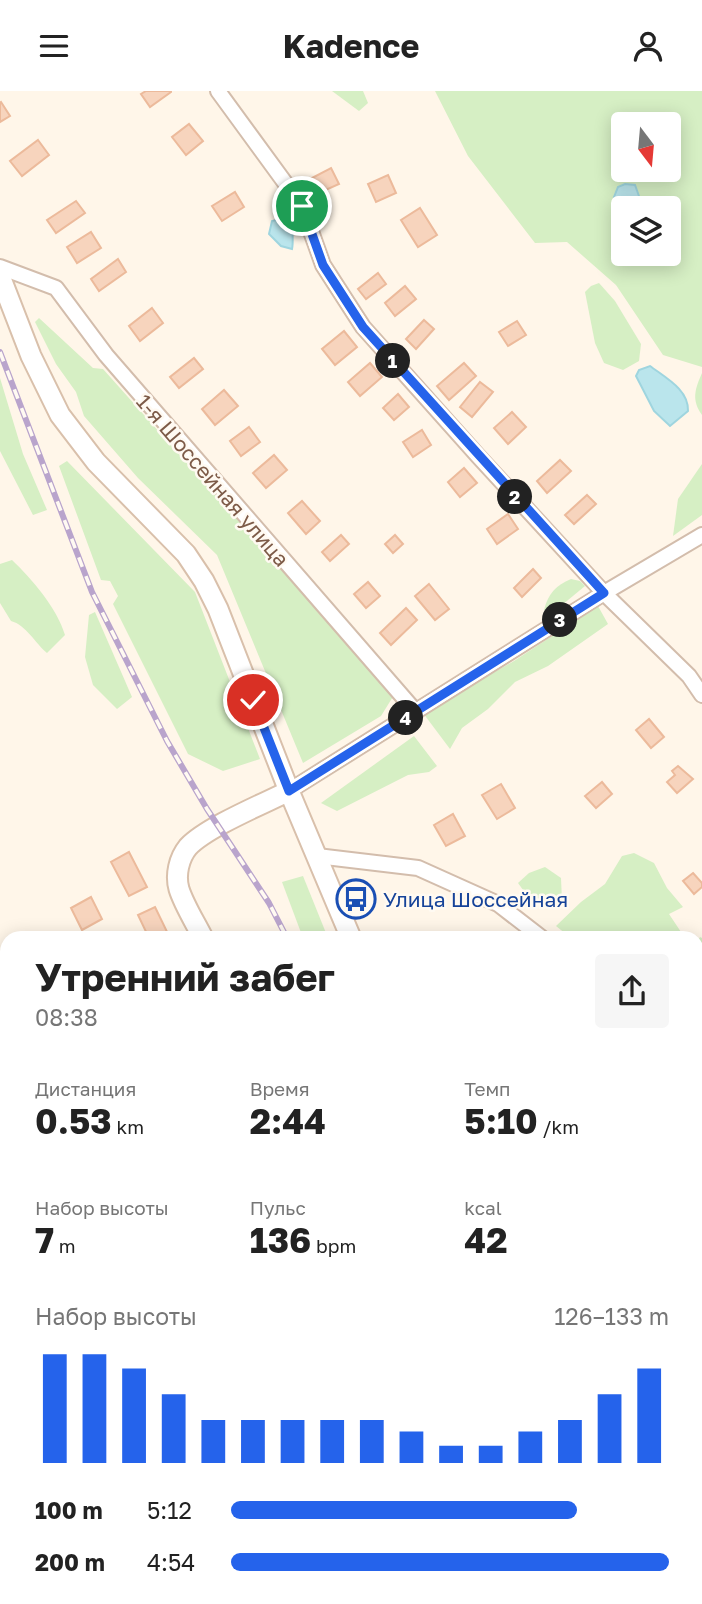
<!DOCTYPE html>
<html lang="ru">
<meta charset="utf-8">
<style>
:root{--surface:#fff;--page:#f6f6f6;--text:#222;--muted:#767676;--accent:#2563eb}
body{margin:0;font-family:"Golos Text",sans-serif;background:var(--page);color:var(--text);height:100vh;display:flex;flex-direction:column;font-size:26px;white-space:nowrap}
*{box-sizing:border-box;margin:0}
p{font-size:23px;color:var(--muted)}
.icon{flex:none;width:38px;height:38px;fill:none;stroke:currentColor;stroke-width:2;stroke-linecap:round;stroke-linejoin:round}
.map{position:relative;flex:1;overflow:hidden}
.panel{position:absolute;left:0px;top:840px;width:704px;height:674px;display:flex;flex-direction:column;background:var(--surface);border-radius:21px 21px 0 0;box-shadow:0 4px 18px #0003}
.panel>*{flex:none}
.needle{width:46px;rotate:164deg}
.tools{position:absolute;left:611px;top:21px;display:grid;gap:14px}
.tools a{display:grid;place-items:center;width:70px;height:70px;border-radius:7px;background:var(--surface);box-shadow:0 4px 18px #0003;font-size:35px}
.pin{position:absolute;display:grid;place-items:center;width:60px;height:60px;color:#fff;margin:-30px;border:4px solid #fff;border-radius:50%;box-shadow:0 2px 7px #0007}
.km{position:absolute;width:35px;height:35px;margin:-18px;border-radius:50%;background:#222;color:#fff;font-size:19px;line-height:35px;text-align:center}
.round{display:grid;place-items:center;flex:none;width:74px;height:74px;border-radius:7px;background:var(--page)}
.summary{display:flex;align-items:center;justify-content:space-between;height:119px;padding:0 35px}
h1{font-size:38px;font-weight:700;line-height:52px}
.figures{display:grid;grid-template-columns:repeat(3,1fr);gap:10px;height:119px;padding:7px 35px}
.figures div{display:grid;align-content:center}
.figures b{font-size:35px;font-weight:700}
.figures small{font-size:19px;font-weight:400}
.figures p{font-size:19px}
.chart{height:196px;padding:14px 35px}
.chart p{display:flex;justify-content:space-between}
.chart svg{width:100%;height:126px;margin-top:7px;stroke:var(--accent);stroke-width:6}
ul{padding:0 35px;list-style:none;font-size:23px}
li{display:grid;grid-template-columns:112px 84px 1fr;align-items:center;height:52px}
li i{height:18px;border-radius:9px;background:var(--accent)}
header{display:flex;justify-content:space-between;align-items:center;height:91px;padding:0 35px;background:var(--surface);font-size:32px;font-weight:700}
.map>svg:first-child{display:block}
.green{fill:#d6efc4;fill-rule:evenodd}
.water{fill:#bae5ec;stroke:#9fd5df;stroke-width:2}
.building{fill:#f7d4bd;stroke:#ecba9b;stroke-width:2}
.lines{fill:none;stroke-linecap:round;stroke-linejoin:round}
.street-casing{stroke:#d3bdac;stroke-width:18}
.secondary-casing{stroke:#d9c0ab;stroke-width:23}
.street{stroke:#fff;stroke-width:14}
.secondary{stroke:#fff;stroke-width:19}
.rail-casing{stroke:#b9a4cc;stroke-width:6}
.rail{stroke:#fffaf2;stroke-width:3.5;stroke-dasharray:10;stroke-linecap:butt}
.route-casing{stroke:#fff;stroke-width:14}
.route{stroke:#2563eb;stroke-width:9}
.labels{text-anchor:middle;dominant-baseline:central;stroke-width:5;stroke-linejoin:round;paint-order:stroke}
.street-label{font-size:21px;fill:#7d5b48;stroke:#fffaf2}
.transit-label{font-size:21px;fill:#164399;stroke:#fffaf2;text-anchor:start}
</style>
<header><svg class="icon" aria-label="menu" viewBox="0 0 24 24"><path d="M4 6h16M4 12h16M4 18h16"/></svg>Kadence<svg class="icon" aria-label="person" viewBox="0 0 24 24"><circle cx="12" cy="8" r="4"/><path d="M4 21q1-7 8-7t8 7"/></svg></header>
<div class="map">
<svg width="702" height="1513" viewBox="0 0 702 1513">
<rect width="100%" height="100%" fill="#fff6e9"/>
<g class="green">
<path d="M332 0H363L368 12 359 20Z"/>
<path d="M435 0H702V276L663 264 616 194 567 151 535 152 468 65ZM623 33H668V79H623ZM623 117H668V163H623Z"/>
<path d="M599 192 615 210 641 253 639 270 623 279 604 272 595 252 585 201 591 195Z"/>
<path d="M39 227 93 277 103 278 394 604 381 625 303 672 217 464 138 387 84 325 76 301 56 273 35 231Z"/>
<path d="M702 282V324C691 309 695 298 702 282Z"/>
<path d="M0 287 23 363 47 419 33 424 0 360Z"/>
<path d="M67 370 195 501 260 668 223 680 188 663 113 513 118 505 110 490 101 489 59 375Z"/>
<path d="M702 373V424L673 445 678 408Z"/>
<path d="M12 469C32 488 57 517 65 544L47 562C35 552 26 534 11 530L0 512V473Z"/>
<path d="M571 488 580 490 585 495 556 519H544C548 503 556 494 571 488Z"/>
<path d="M598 515 608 533 548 575 515 591 488 618 462 637 450 658 423 622 514 570Z"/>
<path d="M95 521 132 606 117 618 93 594 85 566 89 524Z"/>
<path d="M414 645 437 675 429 681 408 684 337 720 321 712Z"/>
<path d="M634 762 654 772 667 797 683 816 669 823 683 844 681 847H571L556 835 581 811 605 793 622 765Z"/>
<path d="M545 776 561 787 562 810 554 816 526 803 518 792 529 782Z"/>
<path d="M303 785 328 847H303L282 791Z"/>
<path d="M700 846 702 847V909L696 907 697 852Z"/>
<path d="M7 982V1032L0 1035V985Z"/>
<path d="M566 1507H597L599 1513H569Z"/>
</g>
<g class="water">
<path d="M625 93 635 94 640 108 626 112 614 106 618 96Z"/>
<path d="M284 127 290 132 294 131C291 139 294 149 292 158L281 155 269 143 272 130Z"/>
<path d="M650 275C666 287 689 299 688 320L670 335 654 320 636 285 639 279Z"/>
</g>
<g class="building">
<path d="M146 0H171V1L150 16 141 3Z"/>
<path d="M1 11 10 25 0 31V12Z"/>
<path d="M189 33 203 50 186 64 172 46Z"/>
<path d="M38 49 49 64 22 85 10 70Z"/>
<path d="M331 77 339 93 319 102 312 87Z"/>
<path d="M388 84 396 102 376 111 368 93Z"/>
<path d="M235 101 244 116 222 130 212 115Z"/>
<path d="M76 110 85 122 56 142 47 129Z"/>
<path d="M420 117 437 144 418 156 401 129Z"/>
<path d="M91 141 101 157 77 172 67 156Z"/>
<path d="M118 168 126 181 99 200 91 188Z"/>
<path d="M378 182 386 193 366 208 358 198Z"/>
<path d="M405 195 416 208 395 225 385 212Z"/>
<path d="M152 217 163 232 140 250 129 235Z"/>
<path d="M424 229 434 238 416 258 406 248Z"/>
<path d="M517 230 526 244 508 255 499 241Z"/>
<path d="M344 240 357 256 335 274 322 258Z"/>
<path d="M194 267 203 278 179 297 170 286Z"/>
<path d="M370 272 382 286 360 305 348 291Z"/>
<path d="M464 272 476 285 449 309 437 295Z"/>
<path d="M480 291 493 301 472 326 460 316Z"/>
<path d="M224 299 238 315 215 334 202 318Z"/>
<path d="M398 303 409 316 394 329 383 317Z"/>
<path d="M512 321 526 336 508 353 494 337Z"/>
<path d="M249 336 260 351 241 365 230 350Z"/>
<path d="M422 339 431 354 413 366 403 351Z"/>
<path d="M274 364 287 379 266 397 253 382Z"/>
<path d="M560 369 571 380 547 402 537 390Z"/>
<path d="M464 377 477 392 460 406 448 391Z"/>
<path d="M587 404 596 413 574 433 565 424Z"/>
<path d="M302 410 320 430 306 443 288 422Z"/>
<path d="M508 423 518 438 497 453 487 438Z"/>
<path d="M341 444 349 453 330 470 322 461Z"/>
<path d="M395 444 403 453 393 462 385 453Z"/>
<path d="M533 478 541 487 522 506 514 497Z"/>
<path d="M368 491 380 505 366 517 354 503Z"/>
<path d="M429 493 449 518 435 529 415 505Z"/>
<path d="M406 517 417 529 391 554 380 542Z"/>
<path d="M649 628 664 646 651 657 636 639Z"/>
<path d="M678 675 693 688 677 702 667 691 675 684 672 680Z"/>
<path d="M602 691 612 703 596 717 585 705Z"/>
<path d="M501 693 515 717 497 728 482 704Z"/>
<path d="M453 723 465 745 446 755 434 734Z"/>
<path d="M129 761 147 796 129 805 111 771Z"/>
<path d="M693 782 702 792V796L694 803 683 790Z"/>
<path d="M91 806 102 828 82 839 71 817Z"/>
<path d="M155 816 170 847H149L138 824Z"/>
<path d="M3 1144 7 1158 0 1160V1145Z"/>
</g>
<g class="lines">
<g class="street-casing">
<g id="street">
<path d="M218 0 302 115 323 174 363 236 478 365 604 502 689 585 702 604"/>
<path d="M0 176 56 197 106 264 416 621"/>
<path d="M289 700 604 502 702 444"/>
<path d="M317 765 418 777 498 813 542 847"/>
<path d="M696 947 702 950"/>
</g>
</g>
<g class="secondary-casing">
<g id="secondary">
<path d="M0 185 31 265 60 324 96 371 186 463 204 490 218 518 289 700 351 847"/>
<path d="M203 847C195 831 184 814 179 798 175 784 179 767 188 756 207 736 263 713 289 700"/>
<path d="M0 1050 7 1047"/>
<path d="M613 1507 616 1513"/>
</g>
</g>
<use href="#street" class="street"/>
<use href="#secondary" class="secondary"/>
<g class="rail-casing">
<g id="rail">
<path d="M0 261 92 501 167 650 207 718 269 812 287 847"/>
<path d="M552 1507 555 1513"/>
</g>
</g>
<use href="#rail" class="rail"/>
</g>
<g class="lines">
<g class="route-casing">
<path id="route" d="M253 609 289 700 604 502 363 236 323 174 302 115"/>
</g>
<use href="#route" class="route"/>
</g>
<defs>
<g id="bus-ring" transform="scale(2.0125)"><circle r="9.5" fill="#fffaf2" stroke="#1a4fb4" stroke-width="1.5"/><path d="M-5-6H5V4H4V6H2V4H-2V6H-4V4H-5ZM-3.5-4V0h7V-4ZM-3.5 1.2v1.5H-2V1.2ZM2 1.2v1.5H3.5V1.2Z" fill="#1a4fb4"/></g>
</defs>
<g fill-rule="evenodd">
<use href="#bus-ring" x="356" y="808"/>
</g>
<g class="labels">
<g class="street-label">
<text transform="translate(213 389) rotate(49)">1-я Шоссейная улица</text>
</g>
<g class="transit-label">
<text x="383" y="808">Улица Шоссейная</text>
</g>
</g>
</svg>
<div class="tools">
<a><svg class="needle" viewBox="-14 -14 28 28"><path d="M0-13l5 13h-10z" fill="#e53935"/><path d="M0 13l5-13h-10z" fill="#767676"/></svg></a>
<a><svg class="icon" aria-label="layers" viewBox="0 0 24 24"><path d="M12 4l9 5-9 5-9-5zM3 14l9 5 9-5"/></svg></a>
</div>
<div class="pin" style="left:302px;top:115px;background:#1e9e55"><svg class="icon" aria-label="arrive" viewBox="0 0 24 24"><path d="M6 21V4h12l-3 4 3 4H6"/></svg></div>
<div class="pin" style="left:253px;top:609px;background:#d93025"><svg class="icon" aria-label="check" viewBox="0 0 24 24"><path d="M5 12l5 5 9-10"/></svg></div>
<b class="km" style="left:393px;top:270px">1</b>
<b class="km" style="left:515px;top:406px">2</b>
<b class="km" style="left:560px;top:529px">3</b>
<b class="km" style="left:406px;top:627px">4</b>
<section class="panel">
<div class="summary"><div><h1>Утренний забег</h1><p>08:38</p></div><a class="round"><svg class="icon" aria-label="share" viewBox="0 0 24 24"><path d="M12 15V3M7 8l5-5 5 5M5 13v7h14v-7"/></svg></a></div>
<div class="figures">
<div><p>Дистанция</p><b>0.53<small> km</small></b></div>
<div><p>Время</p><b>2:44</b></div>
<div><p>Темп</p><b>5:10<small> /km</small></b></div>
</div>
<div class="figures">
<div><p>Набор высоты</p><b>7<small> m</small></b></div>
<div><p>Пульс</p><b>136<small> bpm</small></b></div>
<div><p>kcal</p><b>42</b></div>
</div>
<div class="chart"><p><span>Набор высоты</span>126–133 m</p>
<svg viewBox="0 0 160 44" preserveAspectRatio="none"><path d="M5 44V6M15 44V6M25 44V11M35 44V20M45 44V29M55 44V29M65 44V29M75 44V29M85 44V29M95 44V33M105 44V38M115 44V38M125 44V33M135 44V29M145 44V20M155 44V11"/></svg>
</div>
<ul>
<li><b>100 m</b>5:12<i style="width:79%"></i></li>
<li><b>200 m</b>4:54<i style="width:100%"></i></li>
</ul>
</section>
</div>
